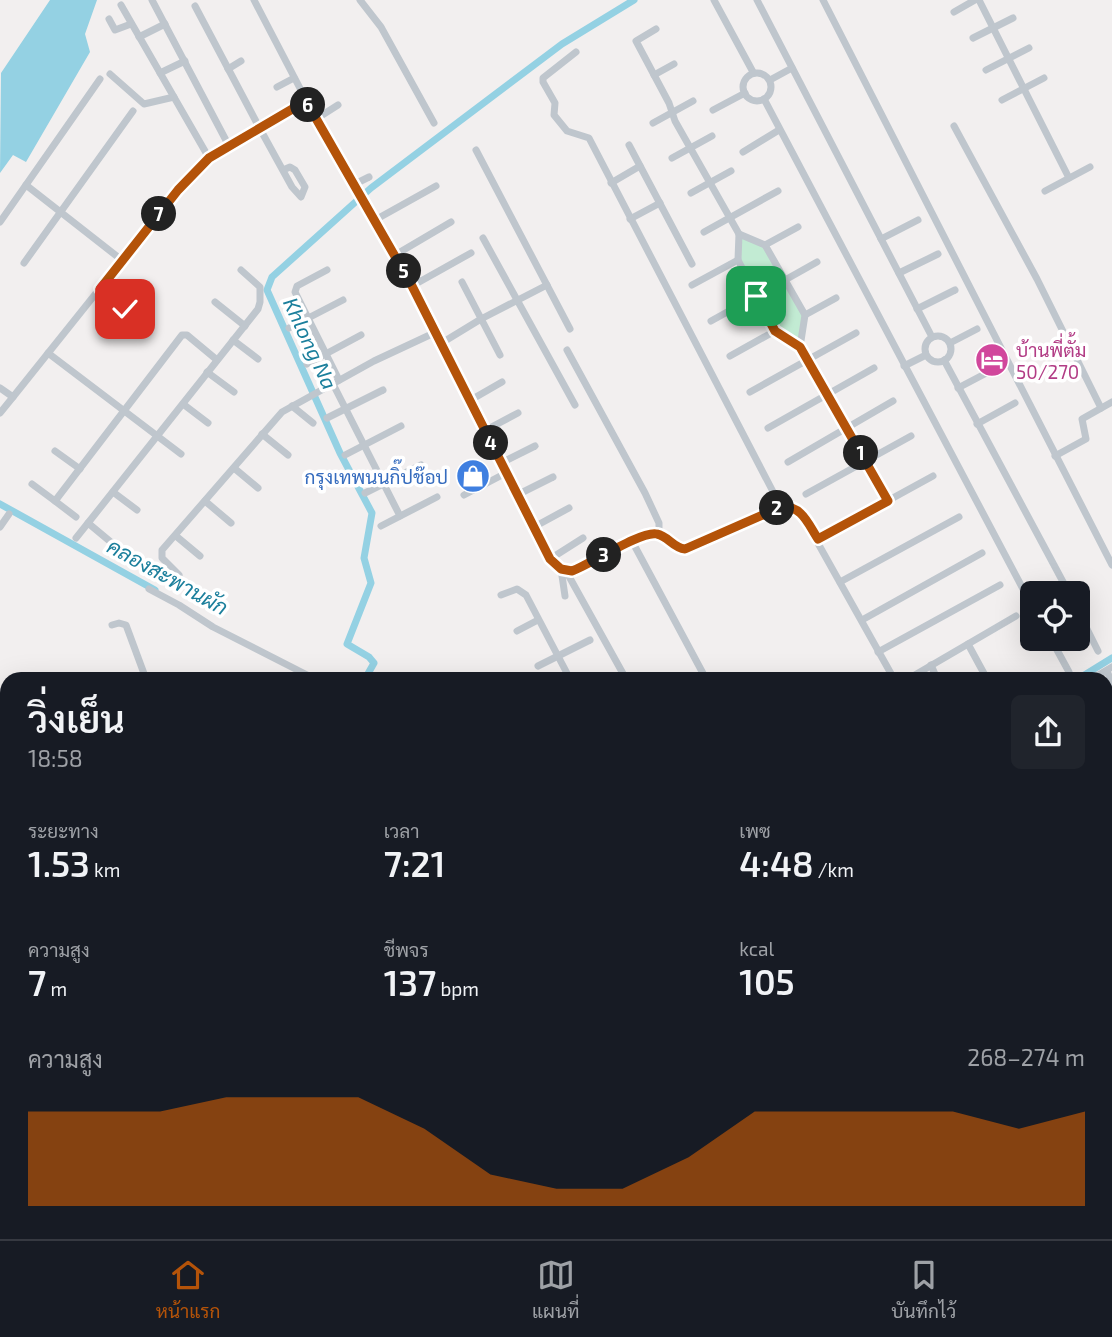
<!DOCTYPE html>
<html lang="th">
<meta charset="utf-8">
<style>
:root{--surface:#171b24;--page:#20242c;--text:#f1f3f6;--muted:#9ea1a6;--line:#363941;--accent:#b45309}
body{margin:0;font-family:"Exo 2",Sarabun,sans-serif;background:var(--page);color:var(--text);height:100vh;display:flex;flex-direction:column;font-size:26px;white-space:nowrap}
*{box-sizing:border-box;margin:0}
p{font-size:23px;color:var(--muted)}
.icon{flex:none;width:38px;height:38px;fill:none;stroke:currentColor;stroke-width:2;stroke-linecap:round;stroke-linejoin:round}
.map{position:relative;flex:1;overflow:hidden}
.details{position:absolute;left:0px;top:672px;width:1113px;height:567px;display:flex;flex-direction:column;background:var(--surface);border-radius:21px 21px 0 0;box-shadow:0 7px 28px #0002}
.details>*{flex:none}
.fabs{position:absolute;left:1020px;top:581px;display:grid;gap:14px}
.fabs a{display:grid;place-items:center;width:70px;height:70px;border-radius:10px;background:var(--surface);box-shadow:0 7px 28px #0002;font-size:35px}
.pin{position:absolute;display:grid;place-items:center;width:60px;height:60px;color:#fff;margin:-30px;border-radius:14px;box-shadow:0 4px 10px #0006}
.km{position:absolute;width:35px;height:35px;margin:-18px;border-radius:50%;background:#222;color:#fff;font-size:19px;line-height:35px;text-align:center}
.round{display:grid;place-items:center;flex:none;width:74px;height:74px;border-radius:10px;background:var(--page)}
.head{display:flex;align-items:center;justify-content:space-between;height:119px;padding:0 28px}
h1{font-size:38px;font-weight:600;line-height:52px}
.figures{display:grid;grid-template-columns:repeat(3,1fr);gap:10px;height:119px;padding:7px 28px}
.figures div{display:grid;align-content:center}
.figures b{font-size:35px;font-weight:600}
.figures small{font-size:19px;font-weight:400}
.figures p{font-size:19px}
.chart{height:196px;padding:14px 28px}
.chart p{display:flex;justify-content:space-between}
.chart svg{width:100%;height:126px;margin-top:7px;fill:var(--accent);opacity:.7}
.tabs{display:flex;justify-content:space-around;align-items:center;height:98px;border-top:2px solid var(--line);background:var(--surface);font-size:19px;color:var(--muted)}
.tabs a{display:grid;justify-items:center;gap:4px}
.tabs .current{color:var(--accent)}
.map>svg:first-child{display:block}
.green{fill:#c2ebd3}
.water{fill:#94d1e3}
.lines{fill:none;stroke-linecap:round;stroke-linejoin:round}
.canal{stroke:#94d1e3;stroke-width:7}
.minor{stroke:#bfc6cd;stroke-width:7}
.major{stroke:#b2becb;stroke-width:9}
.route-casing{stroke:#fff;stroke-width:14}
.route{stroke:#b45309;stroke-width:9}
.labels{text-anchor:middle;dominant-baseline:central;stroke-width:7;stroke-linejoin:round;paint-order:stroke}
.hotel-label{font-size:19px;fill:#b23c85;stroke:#fff;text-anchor:start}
.shop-label{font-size:19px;fill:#366cbe;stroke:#fff;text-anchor:end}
.water-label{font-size:21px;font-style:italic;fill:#1b7f9c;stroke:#fff}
</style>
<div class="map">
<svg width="1112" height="1239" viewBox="0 0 1112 1239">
<rect width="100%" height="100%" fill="#f2efef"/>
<path class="green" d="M739 234 765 245 805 315 800 347 775 331 738 260Z"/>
<path class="water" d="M50 0H97L85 34 90 52 26 162 13 155 0 173 1 73Z"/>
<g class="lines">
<g class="canal">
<path d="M0 504 155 590"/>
<path d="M365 679 374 663 369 657 347 644 371 583 364 558 372 513 340 453 267 290 272 277 371 188 562 44 634 0"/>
<path d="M1078 679 1112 658"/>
<path d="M113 1239 124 1232"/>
</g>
<g class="minor">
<path d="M152 0 229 146"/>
<path d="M254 0 316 119 412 286 501 463 556 566 572 571C588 565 644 529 658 534 666 537 673 545 681 549L692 548 781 507 789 506 801 513 894 679"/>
<path d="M360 0 381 27 434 123"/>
<path d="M714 0 753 72"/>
<path d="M757 0 932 337"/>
<path d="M823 0 1112 565"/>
<path d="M979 0 1069 178"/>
<path d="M121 5 209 158"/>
<path d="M195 6 259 127 292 187 301 197 305 187 295 170 290 167 283 170"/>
<path d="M954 12 975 0"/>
<path d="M109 19 115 30 131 24"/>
<path d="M656 29 636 41 669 103 675 121 739 234 738 260 775 331 800 347 888 501"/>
<path d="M139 37 165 24"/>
<path d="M973 38 1013 18"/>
<path d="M576 52 543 78V82L555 103 554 115 567 131 589 138 781 507"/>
<path d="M228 69 241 61"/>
<path d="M986 70 1029 48"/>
<circle cx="757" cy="87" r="14"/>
<path d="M160 73 185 61"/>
<path d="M110 74 144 104 174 97"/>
<path d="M654 75 674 64"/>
<path d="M770 80 792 68"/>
<path d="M277 87 294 78"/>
<path d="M764 99 1032 606"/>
<path d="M1002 100 1044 78"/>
<path d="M713 110 745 93"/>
<path d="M316 119 338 105"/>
<path d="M653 123 693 101"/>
<path d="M954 126 1037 279 1101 408"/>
<path d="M629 145 692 264"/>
<path d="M476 150 570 329"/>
<path d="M743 152 779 130"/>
<path d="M672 158 712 136"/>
<path d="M611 183 640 166"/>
<path d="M26 185 123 261"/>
<path d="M353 185 369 177"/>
<path d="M1045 191 1090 167"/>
<path d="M691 193 731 171"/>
<path d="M630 219 660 203"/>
<path d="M375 220 436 186"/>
<path d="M0 222 100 79"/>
<path d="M704 232 778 191"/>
<path d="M739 234 765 245 805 315 800 347"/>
<path d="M483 238 575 405"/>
<path d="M881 239 918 220"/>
<path d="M765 245 798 227"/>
<path d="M395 255 451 222"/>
<path d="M24 263 133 111"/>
<path d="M327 270 297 286 295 292 339 380"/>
<path d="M899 273 938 254"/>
<path d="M785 280 817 262"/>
<path d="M462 282 500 355"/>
<path d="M692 285 738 260"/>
<path d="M412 286 471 253"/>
<path d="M100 289 121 303 125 309"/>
<path d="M215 302 245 326"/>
<path d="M917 309 955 290"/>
<path d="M805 315 836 298"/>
<path d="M711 321 756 296"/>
<path d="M289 328 343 300"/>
<circle cx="938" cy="349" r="13"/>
<path d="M233 340 258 359"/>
<path d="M950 343 977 329"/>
<path d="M440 344 481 319 547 285"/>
<path d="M567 350 645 493 659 523V534"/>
<path d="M48 353 181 454"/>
<path d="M730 356 775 331"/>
<path d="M944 360 1069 593"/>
<path d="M307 364 361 335"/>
<path d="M904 366 926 355"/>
<path d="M207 372 234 392"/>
<path d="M333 384 400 516"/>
<path d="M0 388 13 397 189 177 213 155 306 101"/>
<path d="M958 388 996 368"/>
<path d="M750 392 856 333"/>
<path d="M469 401 502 382"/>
<path d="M183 404 208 423"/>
<path d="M292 406 313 423"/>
<path d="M0 413 13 397"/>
<path d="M327 418 383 390"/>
<path d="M977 424 1015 403"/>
<path d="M768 428 874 368"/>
<path d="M484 431 518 413"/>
<path d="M262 434 288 455"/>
<path d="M55 451 80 469"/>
<path d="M345 455 401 426"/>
<path d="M1055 456 1086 439 1082 419 1112 402"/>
<path d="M788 462 893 401"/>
<path d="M501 463 535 446"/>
<path d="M234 468 258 488"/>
<path d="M32 484 55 501 182 335H187L217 360"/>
<path d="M113 492 137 510"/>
<path d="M365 493 421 465"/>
<path d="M806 494 911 436"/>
<path d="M464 495 506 473"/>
<path d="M517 495 553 477"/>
<path d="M55 501 76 517"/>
<path d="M205 501 231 523"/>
<path d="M381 526 437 497"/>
<path d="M0 527 9 514"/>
<path d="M534 527 569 508"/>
<path d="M176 536 200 556"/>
<path d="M76 538 88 523"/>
<path d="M818 539 933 476"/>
<path d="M632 541 706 679"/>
<path d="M112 543 88 523 258 309 260 302V287L241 270"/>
<path d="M550 559 583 538"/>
<path d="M561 569 565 596"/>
<path d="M566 571 626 679"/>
<path d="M179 575 162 558V550L282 412 374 361 434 333"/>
<path d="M840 582 959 517"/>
<path d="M149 589 179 605 213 627 315 679"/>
<path d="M501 595 517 589 526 595 570 679"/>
<path d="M1078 611 1098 651"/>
<path d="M862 620 982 553"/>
<path d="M112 625 119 623 126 625 146 679"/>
<path d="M517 631 538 620"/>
<path d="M1051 639 1069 672"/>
<path d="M968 644 987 679"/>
<path d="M878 652 1000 585"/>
<path d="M931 665 937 679"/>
<path d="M538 666 590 640"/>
<path d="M1107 671 1112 683"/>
<path d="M609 679 610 678"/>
<path d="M908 679 1016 616"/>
<path d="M1092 679 1112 667"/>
<path d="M1106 796 1112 810"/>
<path d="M0 882 7 879"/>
<path d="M1111 952 1112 955"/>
<path d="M1106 1026 1112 1039"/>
<path d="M0 1034 7 1053"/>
<path d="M1106 1146 1112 1159"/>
<path d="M0 1199 7 1218"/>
<path d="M13 1232 15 1239"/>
<path d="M58 1232 60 1239"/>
<path d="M69 1232 72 1239"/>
<path d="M400 1232 402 1239"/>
<path d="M466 1232 468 1239"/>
<path d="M668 1232 671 1239"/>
<path d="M683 1232 685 1239"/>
<path d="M1025 1232 1031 1239"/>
<path d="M417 1239 432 1234"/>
<path d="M810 1239 822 1232"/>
<path d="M948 1239 960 1232"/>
<path d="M1046 1239 1061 1232"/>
</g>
<g class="major">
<path d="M0 1075 7 1078"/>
<path d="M0 1083 7 1086"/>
<path d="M0 1093 7 1096"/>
<path d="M0 1104 7 1108"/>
<path d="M0 1123 7 1126"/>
<path d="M220 1232 234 1239"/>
<path d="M237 1232 251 1239"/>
<path d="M250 1232 265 1239"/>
<path d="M285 1232 298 1239"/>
<path d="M300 1232 314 1239"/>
<path d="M313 1232 327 1239"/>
</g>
</g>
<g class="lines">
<g class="route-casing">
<path id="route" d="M125 309 121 303 100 289 178 190 209 158 306 101 412 286 550 559 561 569 572 571C589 565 642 530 657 534 668 536 673 548 685 549L781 507C802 505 808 524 818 539L888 501 800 347 775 331 756 296"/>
</g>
<use href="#route" class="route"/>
</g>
<defs>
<g id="hotel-disc" transform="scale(1.75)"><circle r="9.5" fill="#d1479c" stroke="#fff"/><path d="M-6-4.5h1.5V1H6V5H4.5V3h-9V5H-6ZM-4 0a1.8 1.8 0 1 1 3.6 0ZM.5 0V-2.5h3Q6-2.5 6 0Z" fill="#fff"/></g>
<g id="shop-disc" transform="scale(1.75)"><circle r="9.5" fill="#3f7fe0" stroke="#fff"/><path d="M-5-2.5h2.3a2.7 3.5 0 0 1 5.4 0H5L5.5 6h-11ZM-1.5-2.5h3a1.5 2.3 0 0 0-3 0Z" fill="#fff"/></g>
</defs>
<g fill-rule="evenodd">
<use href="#hotel-disc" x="992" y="360"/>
<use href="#shop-disc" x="473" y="476"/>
</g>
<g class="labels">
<g class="hotel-label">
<text x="1016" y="349">บ้านพี่ตั้ม<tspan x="1016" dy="22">50/270</tspan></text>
</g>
<g class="shop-label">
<text x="448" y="476">กรุงเทพนนกิ๊ปช๊อป</text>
</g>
<g class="water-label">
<text transform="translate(311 343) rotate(65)">Khlong Na</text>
<text transform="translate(168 576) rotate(29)">คลองสะพานผัก</text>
</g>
</g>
</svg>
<div class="fabs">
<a><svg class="icon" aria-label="locate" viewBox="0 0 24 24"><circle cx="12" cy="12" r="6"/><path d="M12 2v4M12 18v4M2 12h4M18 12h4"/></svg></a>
</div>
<div class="pin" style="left:756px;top:296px;background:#1e9e55"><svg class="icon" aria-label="arrive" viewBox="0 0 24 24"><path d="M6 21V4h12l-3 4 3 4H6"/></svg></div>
<div class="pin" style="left:125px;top:309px;background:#d93025"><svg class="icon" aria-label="check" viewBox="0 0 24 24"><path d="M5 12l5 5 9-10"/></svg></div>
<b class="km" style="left:861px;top:453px">1</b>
<b class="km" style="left:777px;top:508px">2</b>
<b class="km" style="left:604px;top:555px">3</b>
<b class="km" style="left:491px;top:443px">4</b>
<b class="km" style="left:404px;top:271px">5</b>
<b class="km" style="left:308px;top:105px">6</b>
<b class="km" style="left:159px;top:214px">7</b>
<section class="details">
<div class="head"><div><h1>วิ่งเย็น</h1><p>18:58</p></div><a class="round"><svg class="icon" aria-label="share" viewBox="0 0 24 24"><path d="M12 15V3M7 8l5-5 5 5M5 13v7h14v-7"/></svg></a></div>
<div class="figures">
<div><p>ระยะทาง</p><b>1.53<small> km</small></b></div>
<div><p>เวลา</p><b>7:21</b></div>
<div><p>เพซ</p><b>4:48<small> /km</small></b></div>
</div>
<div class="figures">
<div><p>ความสูง</p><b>7<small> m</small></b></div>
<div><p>ชีพจร</p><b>137<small> bpm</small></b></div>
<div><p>kcal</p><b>105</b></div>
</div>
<div class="chart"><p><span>ความสูง</span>268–274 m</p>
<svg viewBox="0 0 160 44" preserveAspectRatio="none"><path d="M0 44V11L10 11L20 11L30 6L40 6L50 6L60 17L70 33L80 38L90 38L100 27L110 11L120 11L130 11L140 11L150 17L160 11V44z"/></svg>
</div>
</section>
</div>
<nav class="tabs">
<a class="current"><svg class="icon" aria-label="home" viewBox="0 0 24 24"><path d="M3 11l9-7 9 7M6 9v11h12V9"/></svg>หน้าแรก</a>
<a><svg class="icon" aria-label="map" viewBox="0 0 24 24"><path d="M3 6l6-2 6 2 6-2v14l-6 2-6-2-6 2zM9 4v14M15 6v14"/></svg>แผนที่</a>
<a><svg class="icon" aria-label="saved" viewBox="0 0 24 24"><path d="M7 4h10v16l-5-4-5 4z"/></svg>บันทึกไว้</a>
</nav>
